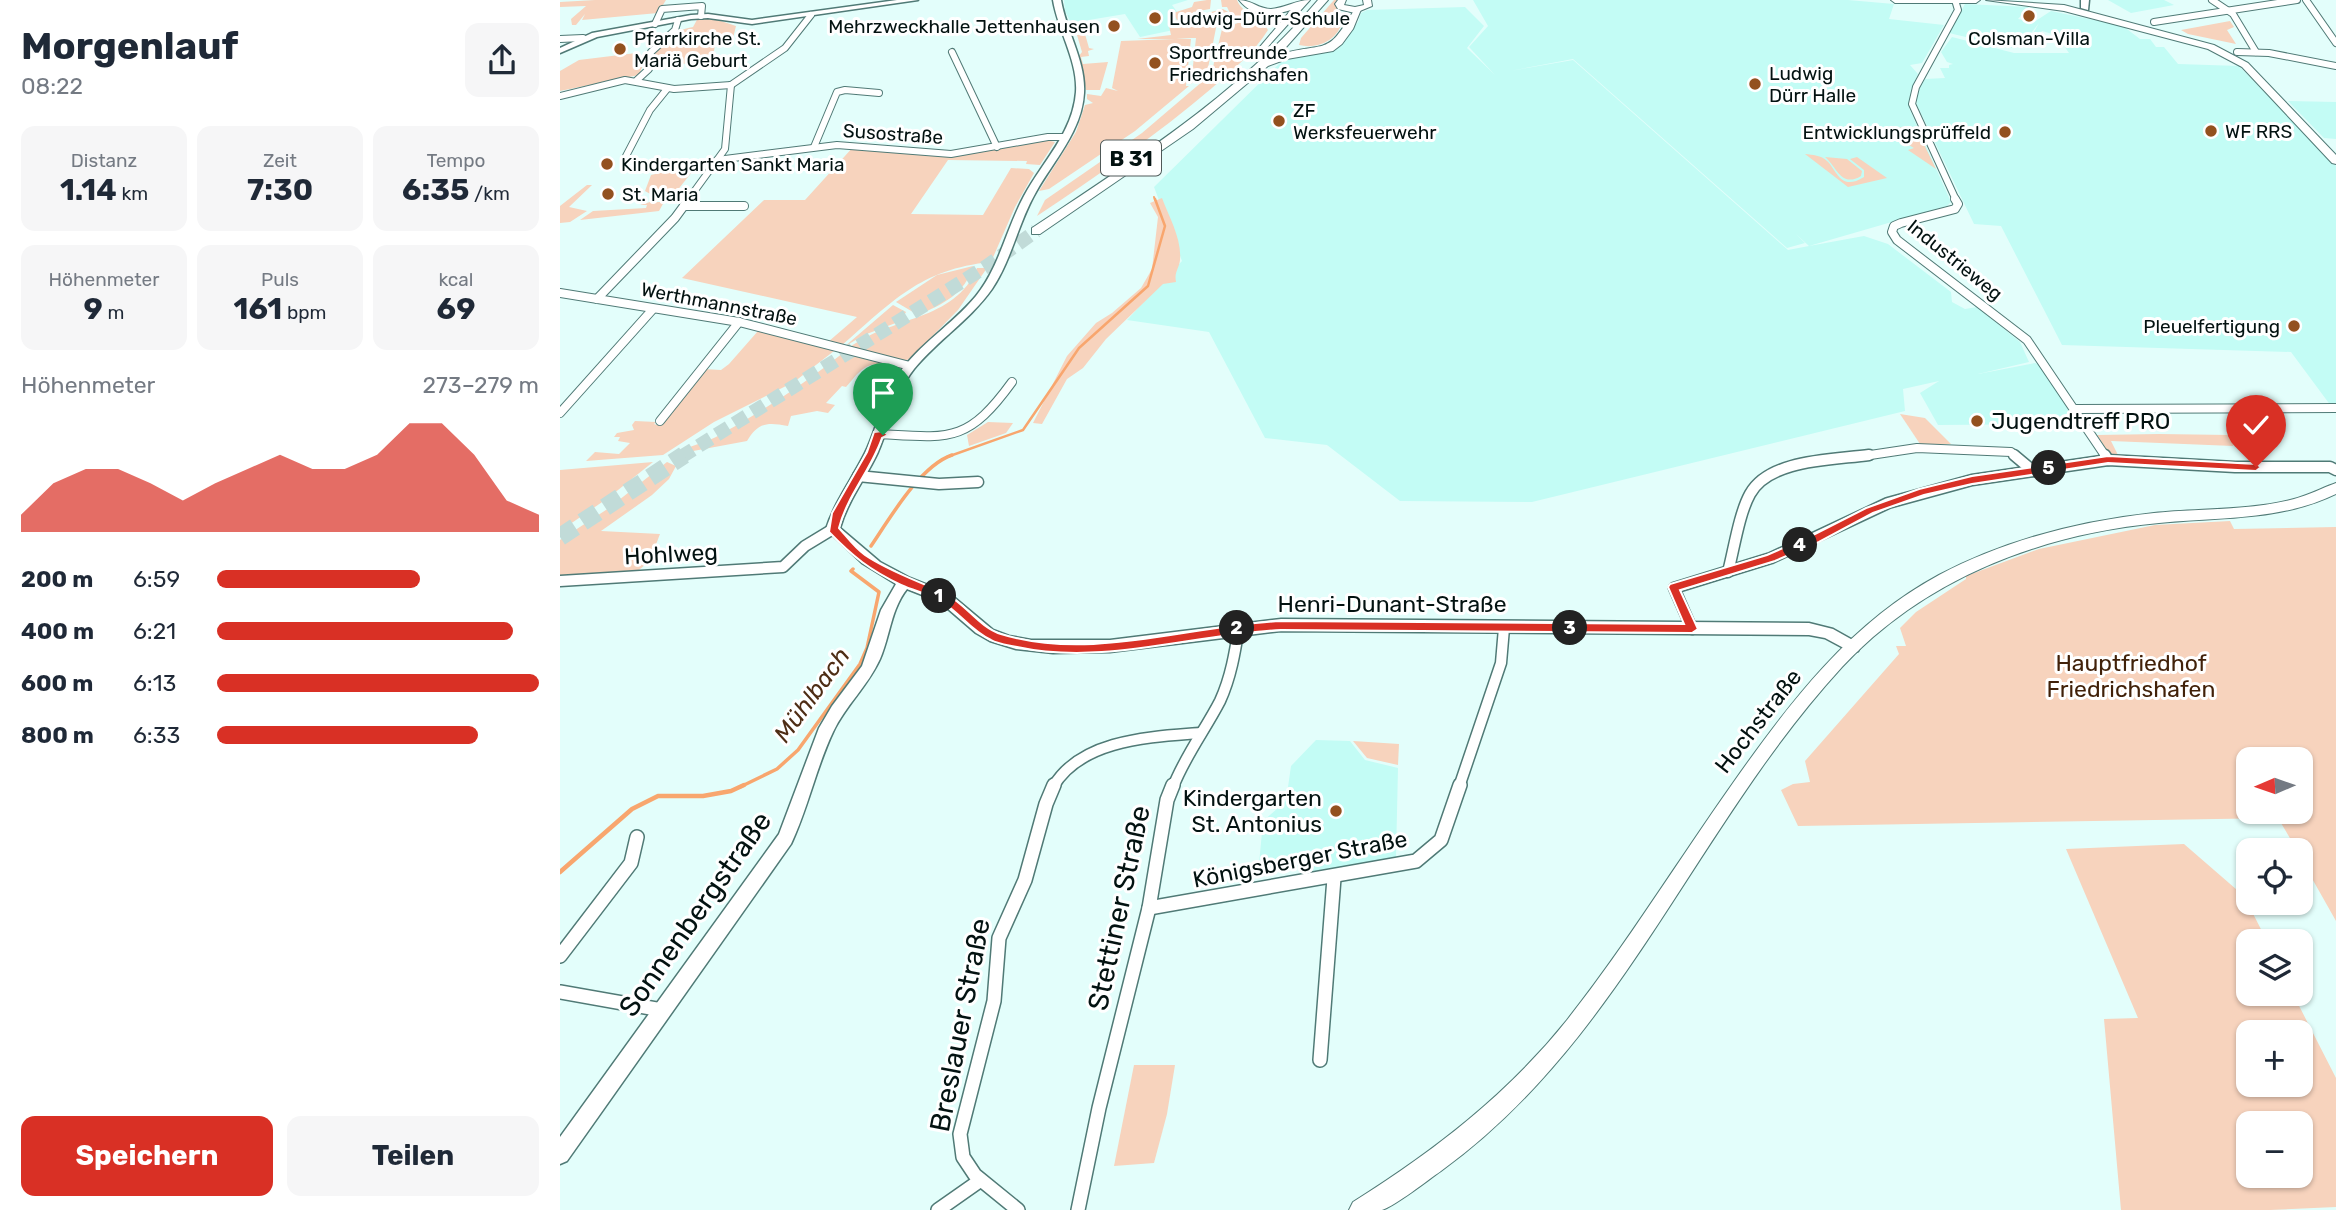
<!DOCTYPE html>
<html lang="de">
<meta charset="utf-8">
<style>
:root{--surface:#fff;--page:#f6f6f7;--text:#1f2937;--muted:#747a83;--accent:#d93025}
body{margin:0;font-family:Rubik,sans-serif;background:var(--page);color:var(--text);height:100vh;display:flex;flex-direction:column;font-size:26px;white-space:nowrap}
*{box-sizing:border-box;margin:0}
p{font-size:23px;color:var(--muted)}
.icon{flex:none;width:38px;height:38px;fill:none;stroke:currentColor;stroke-width:2;stroke-linecap:round;stroke-linejoin:round}
.map{position:relative;flex:1;overflow:hidden}
.panel{display:flex;flex-direction:column;background:var(--surface);width:560px}
.panel>*{flex:none}
.needle{width:46px;rotate:268deg}
.tools{position:absolute;left:1676px;top:747px;display:grid;gap:14px}
.tools a{display:grid;place-items:center;width:77px;height:77px;border-radius:14px;background:var(--surface);box-shadow:0 2px 5px #0004;font-size:35px}
.pin{position:absolute;display:grid;place-items:center;width:60px;height:60px;color:#fff;margin:-72px -30px;border-radius:50% 50% 50% 0;rotate:-45deg;box-shadow:0 0 7px #0007}
.pin .icon{rotate:45deg}
.km{position:absolute;width:35px;height:35px;margin:-18px;border-radius:50%;background:#222;color:#fff;font-size:19px;line-height:35px;text-align:center}
.round{display:grid;place-items:center;flex:none;width:74px;height:74px;border-radius:14px;background:var(--page)}
.headline{display:flex;align-items:center;justify-content:space-between;height:119px;padding:0 21px}
h1{font-size:38px;font-weight:700;line-height:52px}
.stats{display:grid;grid-template-columns:repeat(3,1fr);gap:10px;height:119px;padding:7px 21px}
.stats div{display:grid;align-content:center;border-radius:14px;background:var(--page);text-align:center}
.stats b{font-size:30px;font-weight:700}
.stats small{font-size:19px;font-weight:400}
.stats p{font-size:19px}
.chart{height:196px;padding:14px 21px}
.chart p{display:flex;justify-content:space-between}
.chart svg{width:100%;height:126px;margin-top:7px;fill:var(--accent);opacity:.7}
.cta{display:flex;gap:14px;margin-top:auto;padding:14px 21px}
.cta a{flex:1;height:80px;border-radius:14px;background:var(--accent);color:#fff;font-size:28px;font-weight:700;line-height:80px;text-align:center}
.cta a+a{background:var(--page);color:var(--text)}
ul{padding:0 21px;list-style:none;font-size:23px}
li{display:grid;grid-template-columns:112px 84px 1fr;align-items:center;height:52px}
li i{height:18px;border-radius:9px;background:var(--accent)}
main{display:flex;flex:1;min-height:0}
.map>svg:first-child{display:block}
.built{fill:#c3fcf5;fill-rule:evenodd}
.green{fill:#f7d3bd;fill-rule:evenodd}
.lines{fill:none;stroke-linecap:round;stroke-linejoin:round}
.stream-far3{stroke:#f8a66e;stroke-width:2}
.stream-far2{stroke:#f8a66e;stroke-width:2.5}
.stream-far1{stroke:#f8a66e;stroke-width:3.5}
.stream{stroke:#f8a66e;stroke-width:4.5}
.trunk-tunnel-far1{stroke:#c1dbd8;stroke-width:14;stroke-dasharray:14 7;stroke-linecap:butt}
.trunk-tunnel{stroke:#c1dbd8;stroke-width:18;stroke-dasharray:18 9;stroke-linecap:butt}
.minor-far3-casing{stroke:#507a76;stroke-width:8}
.minor-far2-casing{stroke:#507a76;stroke-width:10}
.minor-far1-casing{stroke:#507a76;stroke-width:13}
.minor-casing{stroke:#507a76;stroke-width:16}
.tertiary-casing{stroke:#507a76;stroke-width:3}
.secondary-casing{stroke:#507a76;stroke-width:2}
.trunk-casing{stroke:#507a76;stroke-width:2}
.minor-far3{stroke:#fff;stroke-width:6}
.minor-far2{stroke:#fff;stroke-width:8}
.minor-far1{stroke:#fff;stroke-width:10}
.minor{stroke:#fff;stroke-width:13}
.tertiary{fill:#fff;fill-rule:evenodd}
.secondary{fill:#fff;fill-rule:evenodd}
.trunk{fill:#fff;fill-rule:evenodd}
.route{fill:#d93025;stroke:#fff;stroke-width:2}
.poi-dot{fill:#93511f;stroke:#fff;stroke-width:2.5}
.labels{text-anchor:middle;dominant-baseline:central;stroke-width:6;stroke-linejoin:round;paint-order:stroke}
.far-poi-label{font-size:19px;fill:#031211;stroke:#fff;text-anchor:start}
.far-street-label{font-size:19px;fill:#031211;stroke:#fff}
.shield{fill:#fff;stroke:#4f5958;stroke-width:2}
.shield-label{font-size:21px;font-weight:bold;fill:#031211}
.poi-label{font-size:23px;fill:#031211;stroke:#fff;text-anchor:start}
.street-label{font-size:23px;fill:#031211;stroke:#fff}
.park-label{font-size:23px;fill:#412109;stroke:#fff}
.water-label{font-size:24px;font-style:italic;fill:#4e2d15;stroke:#fff}
.near-street-label{font-size:28px;fill:#031211;stroke:#fff}
</style>
<main>
<section class="panel">
<div class="headline"><div><h1>Morgenlauf</h1><p>08:22</p></div><a class="round"><svg class="icon" aria-label="share" viewBox="0 0 24 24"><path d="M12 15V3M7 8l5-5 5 5M5 13v7h14v-7"/></svg></a></div>
<div class="stats">
<div><p>Distanz</p><b>1.14<small> km</small></b></div>
<div><p>Zeit</p><b>7:30</b></div>
<div><p>Tempo</p><b>6:35<small> /km</small></b></div>
</div>
<div class="stats">
<div><p>Höhenmeter</p><b>9<small> m</small></b></div>
<div><p>Puls</p><b>161<small> bpm</small></b></div>
<div><p>kcal</p><b>69</b></div>
</div>
<div class="chart"><p><span>Höhenmeter</span>273–279 m</p>
<svg viewBox="0 0 160 44" preserveAspectRatio="none"><path d="M0 44V38L10 27L20 22L30 22L40 27L50 33L60 27L70 22L80 17L90 22L100 22L110 17L120 6L130 6L140 17L150 33L160 38V44z"/></svg>
</div>
<ul>
<li><b>200 m</b>6:59<i style="width:63%"></i></li>
<li><b>400 m</b>6:21<i style="width:92%"></i></li>
<li><b>600 m</b>6:13<i style="width:100%"></i></li>
<li><b>800 m</b>6:33<i style="width:81%"></i></li>
</ul>
<div class="cta"><a>Speichern</a><a>Teilen</a></div>
</section>
<div class="map">
<svg width="1776" height="1210" viewBox="0 0 1776 1210">
<rect width="100%" height="100%" fill="#e3fefb"/>
<g class="built">
<path d="M504 0H628L612 5 628 27 580 37 565 14 511 23 505 11Z"/>
<path d="M913 0H1288L1334 4 1329 19 1384 25 1362 63 1350 65 1358 74 1351 90 1349 108 1391 202 1387 206 1249 246 1304 236 1328 244 1391 292 1392 302 1405 309 1417 307 1460 342 1469 362 1418 374 1475 363 1483 366 1518 424 1378 425 1360 393 1379 381 1343 389 1345 411 972 502 840 501 767 445 705 438 649 332 567 320 622 261 594 187 722 61 757 54 782 43 798 22 801 13 807 10 905 7 924 26 907 48 935 75 909 47 928 26ZM1013 59 1227 248 1245 243 1236 234 1249 246 1228 250 1013 60 950 71Z"/>
<path d="M1548 0H1604L1614 5 1571 13Z"/>
<path d="M1405 4 1469 7 1458 19 1474 22 1491 11 1563 26 1580 39H1590L1596 47H1604L1618 64 1679 66 1776 166V406H1771L1731 352 1502 345 1441 226 1414 224 1357 105 1356 93 1365 79 1385 78 1380 68H1389V65L1393 64 1387 62 1381 52 1392 37 1454 53H1509L1502 43 1517 41 1482 31 1477 38 1471 37 1479 23 1468 37H1464L1452 48 1389 33Z"/>
<path d="M1728 101 1776 102V139L1764 138Z"/>
<path d="M756 740 790 741 805 760 838 768 836 857 752 874 750 863 698 875 703 821 726 801 731 766Z"/>
</g>
<g class="green">
<path d="M35 0H106L98 13 22 20 25 14 16 25H12L11 19 26 6 0 7V2Z"/>
<path d="M647 0H651L650 9 633 12 634 19 635 16 663 9 670 13 667 7H662L661 0H677C682 14 701 17 708 30 694 53 672 70 652 88 597 135 537 176 477 216L485 200 582 133 650 75 647 73 653 67 662 29 683 21 666 18 657 23 648 68 631 84 636 38H616L631 39 626 86H629L575 131 489 189 479 191 516 132 525 105 533 103 527 99V94L541 96 546 88 558 91 552 88 561 41 615 39H577L611 35 608 21 617 20 613 13 632 7 634 2Z"/>
<path d="M774 0H778L776 5 783 17C781 38 760 50 739 45L741 38Z"/>
<path d="M138 18 158 20 176 26 173 38 156 41 152 60 92 68C90 46 113 30 133 27Z"/>
<path d="M1670 21 1674 27 1667 30 1676 44 1628 34 1621 30Z"/>
<path d="M525 34 529 48 534 49 528 51 529 56 521 57 523 64 548 62 540 90H526L519 56 522 52 517 35Z"/>
<path d="M76 53 85 60 79 75 0 91V71L19 60Z"/>
<path d="M1343 127 1356 128 1376 169 1348 150 1354 148 1324 131Z"/>
<path d="M486 140 495 142 480 165 466 164 467 161 388 160 351 214 423 215 451 168 469 169 474 173 455 207 431 262C360 269 332 302 281 346L268 342 297 317 122 278 204 200H245L294 146 386 157Z"/>
<path d="M1245 154C1253 155 1261 155 1267 161 1277 170 1280 192 1304 177V170L1290 159 1297 157 1327 178 1288 187Z"/>
<path d="M1265 157 1287 159 1302 171 1301 176C1281 188 1277 167 1265 157Z"/>
<path d="M134 165 136 167 116 192 92 195 85 191 91 175Z"/>
<path d="M27 185H32L9 207 27 211 10 222 0 223V206Z"/>
<path d="M602 198C609 217 622 239 620 260 619 269 614 272 616 282L603 284 546 339 523 368 507 379 482 424 473 423 507 356 536 323 552 313 581 288 592 269 598 217 590 203Z"/>
<path d="M90 202H104L99 211 20 220 33 211 86 208 87 205H80Z"/>
<path d="M413 266C405 294 383 304 358 315L336 302 377 275Z"/>
<path d="M417 268H427L398 310 350 359 343 361 289 348C330 316 395 322 417 268Z"/>
<path d="M333 305 346 312 341 321 304 335 284 347Z"/>
<path d="M198 331 274 351 234 382 154 422 103 455 26 461 35 452 59 454 70 443 58 441 60 437H54L57 433 74 430 72 425 75 421 96 422 94 424 97 425 144 369 161 370 169 364Z"/>
<path d="M283 353 333 367H321L322 365C305 361 297 375 286 387L282 386 266 403 275 405 268 413 257 411 231 416 228 426C206 422 198 423 187 441L117 454C129 445 143 444 156 437 201 412 243 385 283 353Z"/>
<path d="M1340 414 1365 418 1391 444H1360Z"/>
<path d="M428 422 453 423 446 433 409 446 407 435Z"/>
<path d="M1599 434 1670 435 1676 441 1673 446 1551 441 1558 455H1550L1537 435Z"/>
<path d="M93 462 48 498 0 531V470Z"/>
<path d="M107 462 116 466 109 479 92 495 41 531 100 534C94 549 90 565 75 572L0 578V540L49 508Z"/>
<path d="M1670 521 1674 529 1776 527V921L1741 859V850H1737L1718 818 1238 826 1221 790 1233 784 1250 782 1245 761 1339 654 1336 646H1346L1340 628 1356 612 1406 579V576L1479 549 1595 525ZM1689 760H1741V812H1689Z"/>
<path d="M793 741 839 744 838 765 807 758Z"/>
<path d="M1624 844 1684 896 1707 941 1689 942V994H1733L1776 1078V1207L1710 1210H1561L1544 1019 1578 1018 1506 849ZM1741 1032V1085H1689V1032ZM1689 1124H1741V1176H1689Z"/>
<path d="M574 1065H615L607 1114 594 1163 554 1166Z"/>
</g>
<g class="lines">
<path class="stream-far3" d="M594 197 595 200"/>
<path class="stream-far2" d="M387 457 463 430 519 348 588 286 605 226 595 199"/>
<g class="stream-far1">
<path d="M311 546C330 518 360 466 392 455"/>
<path d="M180 787 217 769 238 750 300 664 307 648 319 592 291 571 293 569"/>
</g>
<path class="stream" d="M0 872 72 809 98 796H143L171 791 184 785"/>
<path class="trunk-tunnel-far1" d="M121 457 427 266 476 231"/>
<path class="trunk-tunnel" d="M0 537 124 455"/>
<g class="minor-far3-casing">
<g id="minor-far3">
<path d="M1395 0 1398 10 1356 87 1352 104 1396 200"/>
<path d="M1652 0 1673 14 1696 52"/>
<path d="M1746 0 1776 43"/>
<path d="M1594 22 1737 0"/>
<path d="M95 24 102 9 142 6 141 16"/>
<path d="M0 39 23 38"/>
<path d="M392 52 437 147"/>
<path d="M1677 52 1709 53 1776 66"/>
<path d="M77 80 89 69 91 52 115 30 118 20"/>
<path d="M171 85 225 48 251 15"/>
<path d="M0 96 65 80 114 89 171 85"/>
<path d="M254 147 277 92 285 90 319 93"/>
<path d="M66 156 90 110 107 89"/>
<path d="M157 160 277 145 391 154 488 137H506"/>
<path d="M128 200 165 149 171 85"/>
</g>
</g>
<g class="minor-far2-casing">
<g id="minor-far2">
<path d="M1395 199 1398 204 1395 209 1341 223 1334 226 1332 232 1337 240 1467 340 1546 457"/>
<path d="M124 206H184"/>
<path d="M0 293 179 322 350 366"/>
<path d="M37 299 115 218 129 199"/>
<path d="M1516 409 1776 408"/>
<path d="M0 413 93 309"/>
<path d="M100 421 179 322"/>
<path d="M318 434C389 438 407 444 452 382"/>
<path d="M1297 457 1357 448 1451 452 1457 457"/>
</g>
</g>
<g class="minor-far1-casing">
<g id="minor-far1">
<path d="M1454 455 1473 471"/>
<path d="M1545 455 1548 460"/>
<path d="M298 476 379 484 418 482"/>
<path d="M1168 572C1174 549 1179 514 1190 494 1209 459 1273 460 1309 455"/>
<path d="M0 581 223 567 245 546 273 529"/>
<path d="M1132 629 1114 588 1211 558 1328 503 1412 480 1548 460 1675 467H1770L1776 470"/>
<path d="M493 787C521 739 591 737 640 733"/>
<path d="M613 787C625 756 645 730 660 701 671 677 675 652 679 627"/>
<path d="M899 787 941 663 944 628"/>
</g>
</g>
<g class="minor-casing">
<g id="minor">
<path d="M589 908 856 861 881 840 900 785"/>
<path d="M0 956 71 863 77 837"/>
<path d="M0 992 102 1010"/>
<path d="M760 1060 774 878"/>
<path d="M378 1210 418 1182"/>
<path d="M458 1210 415 1175 403 1157 400 1134 434 1001 439 938 465 880 486 804 494 785"/>
<path d="M518 1210 539 1108 589 908 607 800 613 785"/>
</g>
</g>
<g class="tertiary-casing">
<g id="tertiary">
<path d="M337 0H358L192 24 148 18 131 19 37 37 0 53V48L32 33 131 15 148 14 192 20Z"/>
<path d="M493 0H501C506 31 526 61 524 93 522 131 494 160 476 192 458 223 452 259 432 289 410 320 378 340 354 369 335 393 330 424 318 452 306 478 288 500 280 528L320 562 350 578 390 594 433 630 449 636 471 640H550L721 619 1249 623 1273 629 1298 643 1300 647 1298 651 1293 653 1265 638 1249 635 721 631 550 652 493 653 456 649 430 641 416 633 380 602 347 589C331 609 330 636 320 659 308 686 285 706 273 732 256 768 248 808 231 844L7 1161 0 1164V1137L219 834 259 728 272 706 302 666 321 610 336 584 302 563 266 529C275 501 292 479 305 453 317 428 322 399 338 375 359 344 392 325 416 296 440 266 446 229 464 196 482 162 513 133 516 92 518 61 498 31 493 0Z"/>
<path d="M1521 0H1529L1528 10 1521 8Z"/>
</g>
</g>
<g class="secondary-casing">
<g id="secondary">
<path d="M778 0H786L784 5 795 7 804 5 803 0H811L812 6 795 13 778 9 775 4Z"/>
<path d="M1331 0H1420L1416 3H1335Z"/>
<path d="M1426 0 1504 5 1654 45 1688 63 1776 155V164L1772 163 1682 67 1648 49 1504 11Z"/>
<path d="M1776 483V494C1721 521 1658 517 1599 523 1480 534 1364 579 1282 667 1135 827 1062 1040 881 1171 868 1180 835 1206 822 1210 813 1210 799 1210 789 1210L793 1202C874 1151 947 1095 1007 1020 1067 944 1117 862 1173 783 1230 702 1290 623 1379 575 1445 540 1520 521 1594 513 1640 508 1688 511 1734 499 1749 495 1762 488 1776 483Z"/>
</g>
</g>
<g class="trunk-casing">
<g id="trunk">
<path d="M679 0C692 0 698 9 711 9 725 8 736 0 750 0L704 51 699 48 731 10C712 16 692 17 679 0Z"/>
<path d="M758 0H768L720 54C771 41 766 57 796 7H802L793 29 782 44 773 51 727 59 708 66 633 129 480 234H472V228C574 160 678 95 758 0Z"/>
</g>
</g>
<use href="#minor-far3" class="minor-far3"/>
<use href="#minor-far2" class="minor-far2"/>
<use href="#minor-far1" class="minor-far1"/>
<use href="#minor" class="minor"/>
<use href="#tertiary" class="tertiary"/>
<use href="#secondary" class="secondary"/>
<use href="#trunk" class="trunk"/>
</g>
<path class="route" d="M314 432 323 431 328 435 322 438C311 470 287 496 279 528 287 537 295 548 305 555 330 572 359 581 386 594 406 604 419 627 441 634 531 662 630 625 721 621L1124 624 1108 587 1110 584 1207 555 1251 536 1306 508 1359 489 1412 476 1548 456 1696 464 1701 467 1696 471 1548 463 1412 484 1364 495 1313 513 1259 542 1215 561 1120 590 1138 629 1132 633 721 630C633 634 544 666 457 647 448 645 438 644 431 640 411 631 399 612 381 601 369 594 354 591 341 585 310 570 293 557 269 532L272 513 307 452Z"/>
<g class="poi-dot">
<circle cx="1469" cy="16" r="7"/>
<circle cx="595" cy="18" r="7"/>
<circle cx="554" cy="26" r="7"/>
<circle cx="60" cy="49" r="7"/>
<circle cx="595" cy="63" r="7"/>
<circle cx="1195" cy="84" r="7"/>
<circle cx="719" cy="121" r="7"/>
<circle cx="1651" cy="131" r="7"/>
<circle cx="1445" cy="132" r="7"/>
<circle cx="47" cy="164" r="7"/>
<circle cx="48" cy="194" r="7"/>
<circle cx="1734" cy="326" r="7"/>
<circle cx="1417" cy="421" r="7"/>
<circle cx="776" cy="811" r="7"/>
</g>
<g class="labels">
<g class="far-poi-label">
<text x="609" y="18">Ludwig-Dürr-Schule</text>
<text x="540" y="26" text-anchor="end">Mehrzweckhalle Jettenhausen</text>
<text x="74" y="38">Pfarrkirche St.<tspan x="74" dy="22">Mariä Geburt</tspan></text>
<text x="1469" y="38" text-anchor="middle">Colsman-Villa</text>
<text x="609" y="52">Sportfreunde<tspan x="609" dy="22">Friedrichshafen</tspan></text>
<text x="1209" y="73">Ludwig<tspan x="1209" dy="22">Dürr Halle</tspan></text>
<text x="733" y="110">ZF<tspan x="733" dy="22">Werksfeuerwehr</tspan></text>
<text x="1665" y="131">WF RRS</text>
<text x="1431" y="132" text-anchor="end">Entwicklungsprüffeld</text>
<text x="61" y="164">Kindergarten Sankt Maria</text>
<text x="62" y="194">St. Maria</text>
<text x="1720" y="326" text-anchor="end">Pleuelfertigung</text>
</g>
<g class="far-street-label">
<text transform="translate(333 134) rotate(4)">Susostraße</text>
<text transform="translate(1395 260) rotate(39)">Industrieweg</text>
<text transform="translate(159 304) rotate(11)">Werthmannstraße</text>
</g>
<rect class="shield" x="541" y="140.5" width="60" height="35" rx="5"/>
<g class="shield-label">
<text x="571" y="158">B 31</text>
</g>
<g class="poi-label">
<text x="1431" y="421">Jugendtreff PRO</text>
<text x="762" y="798" text-anchor="end">Kindergarten<tspan x="762" dy="26">St. Antonius</tspan></text>
</g>
<g class="street-label">
<text transform="translate(111 554) rotate(-3)">Hohlweg</text>
<text x="832" y="604">Henri-Dunant-Straße</text>
<text transform="translate(1198 721) rotate(-52)">Hochstraße</text>
<text transform="translate(740 859) rotate(-11)">Königsberger Straße</text>
</g>
<g class="park-label">
<text x="1571" y="663">Hauptfriedhof<tspan x="1571" dy="26">Friedrichshafen</tspan></text>
</g>
<g class="water-label">
<text transform="translate(252 695) rotate(-54)">Mühlbach</text>
</g>
<g class="near-street-label">
<text transform="translate(559 908) rotate(-78)">Stettiner Straße</text>
<text transform="translate(135 914) rotate(-55)">Sonnenbergstraße</text>
<text transform="translate(400 1025) rotate(-79)">Breslauer Straße</text>
</g>
</g>
</svg>
<div class="tools">
<a><svg class="needle" viewBox="-14 -14 28 28"><path d="M0-13l5 13h-10z" fill="#e53935"/><path d="M0 13l5-13h-10z" fill="#747a83"/></svg></a>
<a><svg class="icon" aria-label="locate" viewBox="0 0 24 24"><circle cx="12" cy="12" r="6"/><path d="M12 2v4M12 18v4M2 12h4M18 12h4"/></svg></a>
<a><svg class="icon" aria-label="layers" viewBox="0 0 24 24"><path d="M12 4l9 5-9 5-9-5zM3 14l9 5 9-5"/></svg></a>
<a>+</a>
<a>−</a>
</div>
<div class="pin" style="left:323px;top:435px;background:#1e9e55"><svg class="icon" aria-label="arrive" viewBox="0 0 24 24"><path d="M6 21V4h12l-3 4 3 4H6"/></svg></div>
<div class="pin" style="left:1696px;top:467px;background:#d93025"><svg class="icon" aria-label="check" viewBox="0 0 24 24"><path d="M5 12l5 5 9-10"/></svg></div>
<b class="km" style="left:379px;top:596px">1</b>
<b class="km" style="left:677px;top:628px">2</b>
<b class="km" style="left:1010px;top:628px">3</b>
<b class="km" style="left:1240px;top:545px">4</b>
<b class="km" style="left:1489px;top:468px">5</b>
</div>
</main>
